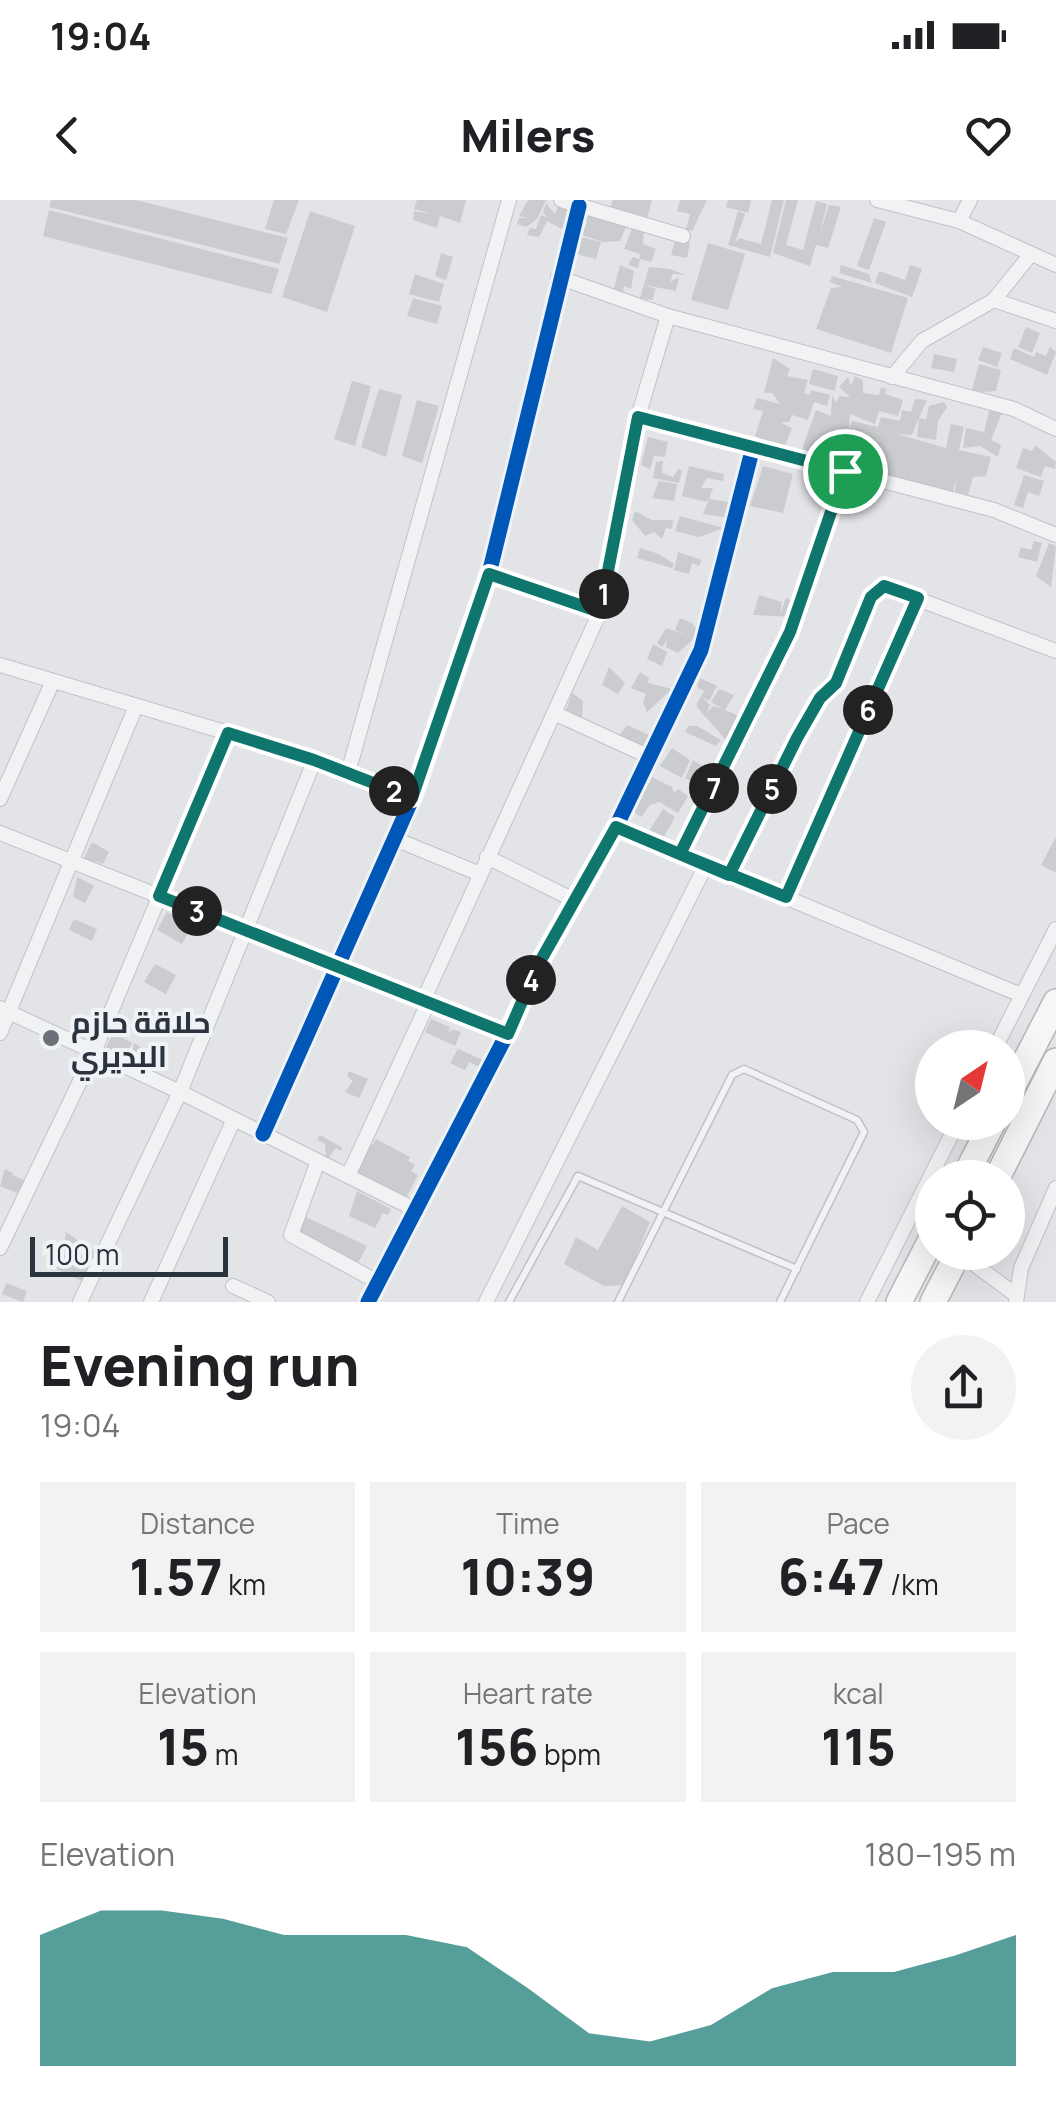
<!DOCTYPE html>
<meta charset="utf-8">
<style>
:root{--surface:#fff;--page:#f2f2f2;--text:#202124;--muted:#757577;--accent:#0f766e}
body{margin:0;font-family:Manrope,Cairo,sans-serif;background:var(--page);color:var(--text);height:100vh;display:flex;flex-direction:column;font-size:38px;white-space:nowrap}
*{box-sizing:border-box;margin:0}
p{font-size:32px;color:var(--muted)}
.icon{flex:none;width:55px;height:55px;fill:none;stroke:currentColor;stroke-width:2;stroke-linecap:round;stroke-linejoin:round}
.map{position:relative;height:1102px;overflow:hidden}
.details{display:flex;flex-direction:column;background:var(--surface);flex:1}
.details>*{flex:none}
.needle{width:65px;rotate:35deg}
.fabs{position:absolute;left:915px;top:830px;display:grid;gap:20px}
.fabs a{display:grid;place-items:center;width:110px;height:110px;border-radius:50%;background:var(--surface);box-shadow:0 10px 40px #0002;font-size:50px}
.scale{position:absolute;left:30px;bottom:25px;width:198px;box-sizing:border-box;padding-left:10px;border:5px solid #2b333e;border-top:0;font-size:28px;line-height:35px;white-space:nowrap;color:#2b333e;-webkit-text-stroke:8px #f0f3f6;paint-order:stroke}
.pin{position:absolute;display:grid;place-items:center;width:85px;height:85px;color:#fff;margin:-42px;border:5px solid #fff;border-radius:50%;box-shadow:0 2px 10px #0007}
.km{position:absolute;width:50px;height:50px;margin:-25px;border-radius:50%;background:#222;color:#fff;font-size:28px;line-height:50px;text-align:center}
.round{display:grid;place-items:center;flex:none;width:105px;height:105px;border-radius:52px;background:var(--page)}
.overview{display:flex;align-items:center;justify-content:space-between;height:170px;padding:0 40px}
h1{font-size:55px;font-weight:800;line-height:75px}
.stats{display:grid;grid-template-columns:repeat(3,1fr);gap:15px;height:170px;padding:10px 40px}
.stats div{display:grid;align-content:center;border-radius:0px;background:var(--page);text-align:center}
.stats b{font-size:50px;font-weight:800}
.stats small{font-size:28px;font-weight:400}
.stats p{font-size:28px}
.chart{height:280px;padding:20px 40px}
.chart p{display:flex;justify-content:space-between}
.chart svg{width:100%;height:180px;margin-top:10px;fill:var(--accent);opacity:.7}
.status{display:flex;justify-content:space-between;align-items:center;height:70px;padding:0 50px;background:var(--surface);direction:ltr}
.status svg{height:28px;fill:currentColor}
header{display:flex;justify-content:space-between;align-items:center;height:130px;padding:0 40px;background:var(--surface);font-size:45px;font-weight:800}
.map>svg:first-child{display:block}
.building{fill:#cbcccf}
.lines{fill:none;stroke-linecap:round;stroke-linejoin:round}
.lane-casing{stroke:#c1c2c5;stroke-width:9}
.street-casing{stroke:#c1c2c5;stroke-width:16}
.highway-casing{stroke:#b5b7bb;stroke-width:28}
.lane{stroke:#f1f2f4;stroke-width:6}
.street{stroke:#f1f2f4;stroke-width:14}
.highway{stroke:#f6f6f6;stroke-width:25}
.cycleway-casing{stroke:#f0f3f6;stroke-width:21}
.cycleway{stroke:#0057b8;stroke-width:15}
.route-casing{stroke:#fff;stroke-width:20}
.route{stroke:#0f766e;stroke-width:12}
.poi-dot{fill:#6b7179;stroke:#f0f3f6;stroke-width:4}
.labels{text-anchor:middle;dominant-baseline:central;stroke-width:8;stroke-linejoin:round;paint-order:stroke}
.poi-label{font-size:30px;font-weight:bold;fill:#2b333e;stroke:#f0f3f6;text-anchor:start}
</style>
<div class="status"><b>19:04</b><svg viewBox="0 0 49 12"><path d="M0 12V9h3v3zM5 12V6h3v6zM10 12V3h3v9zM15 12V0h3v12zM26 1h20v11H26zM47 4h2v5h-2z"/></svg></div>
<header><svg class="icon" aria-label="back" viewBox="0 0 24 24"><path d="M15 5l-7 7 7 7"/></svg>Milers<svg class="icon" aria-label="heart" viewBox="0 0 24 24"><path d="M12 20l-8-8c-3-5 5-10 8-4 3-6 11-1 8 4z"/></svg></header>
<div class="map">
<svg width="1056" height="1102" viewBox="0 0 1056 1102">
<rect width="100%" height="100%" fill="#e2e4e7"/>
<g class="building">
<path d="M51 0H136L288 38 279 64 49 7Z"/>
<path d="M274 0H299L286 34 265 29Z"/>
<path d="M417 0H466L460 23 440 16 437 28 413 20 414 11 432 14 414 9Z"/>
<path d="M528 0H546L537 19 526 27 517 24 519 18H529L519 16Z"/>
<path d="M613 0H652L647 19 610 9Z"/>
<path d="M680 0H707L692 31 686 29 690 14 677 11Z"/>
<path d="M728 0H751L748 13 726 7Z"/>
<path d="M772 0H784L770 57 728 45 738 11 745 14 735 43 739 38 761 44Z"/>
<path d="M786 0H798L786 45 803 50 816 1 827 4 820 33 829 5 841 7 828 48 816 45 810 66 773 53Z"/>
<path d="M546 3 555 14 558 6 571 11 566 31 547 21 539 37 527 35 530 28 536 29 541 15 548 18 543 12Z"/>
<path d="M49 10 279 69 271 94 43 36Z"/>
<path d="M310 11 355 26 327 112 282 97Z"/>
<path d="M589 15 627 25 620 41 603 42 582 35 587 22 581 21Z"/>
<path d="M874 18 886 22 869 70 857 66Z"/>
<path d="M633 26 644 29 643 44 656 49 651 62 640 59 638 68 628 65 633 57 640 59V54L624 49Z"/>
<path d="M581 37 601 42 596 59 576 54Z"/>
<path d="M675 40 690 42 687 58 671 55Z"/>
<path d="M708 43 745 54 728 110 691 100Z"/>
<path d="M441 53 453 57 446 80 435 76Z"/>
<path d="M620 65 634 71 631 89 624 86 622 95 613 92Z"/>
<path d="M841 65 869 74 872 83 839 73Z"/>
<path d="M910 65 922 69 912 97 875 83 879 71 905 80Z"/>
<path d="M649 67 670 69 686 75 673 74 670 82 679 77 676 91 644 85 656 89 652 100 640 98Z"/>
<path d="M415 74 444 84 439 102 409 94Z"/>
<path d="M832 76 908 98 891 153 816 129 831 88 842 87 830 82Z"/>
<path d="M413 98 442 106 437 124 407 116Z"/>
<path d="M1026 127 1040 133 1032 153 1018 147Z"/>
<path d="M983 147 1002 153 997 167 978 160Z"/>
<path d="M1050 147 1056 152 1047 175 1010 159 1014 148 1034 157 1036 152 1046 156Z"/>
<path d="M934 154 957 159 954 172 931 168Z"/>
<path d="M773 158 790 169 787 176 808 180 804 193 809 195 811 190 830 195 827 206 814 202 808 220 792 215 789 222H780L792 228 785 245 800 249 799 256 753 243 763 211 753 209 757 198 780 204 772 193H764Z"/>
<path d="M979 164 1001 170 996 191 971 193Z"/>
<path d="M813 169 838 176 835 191 809 184Z"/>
<path d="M855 176 863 180V193L879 195 881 187 887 189 885 194 903 200 898 216 879 211 875 224 850 214 849 229 852 221 878 227 881 217 900 221 902 210 911 212 915 199 927 200 919 218 926 219 929 206 944 202 947 207 938 221 936 240 917 237 919 218 912 235 897 234 946 248 951 224 964 227 959 250 991 257 986 276 973 277 968 295 955 291 956 280 952 295 838 262 845 241 839 239 835 264 802 249 816 210 831 216 832 195 836 203 839 196 850 197 839 187 848 177 851 186Z"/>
<path d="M352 181 371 186 355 246 334 239Z"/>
<path d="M379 189 402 195 386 257 361 247Z"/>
<path d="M417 200 439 206 422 263 402 256Z"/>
<path d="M989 211 1002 213 991 240 1001 245 998 257 980 246 963 248 966 228 984 232Z"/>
<path d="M648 237 668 242 665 257 654 256 650 269 641 265Z"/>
<path d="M1035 245 1056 262 1055 269 1045 266 1041 277 1016 268 1023 248 1032 251Z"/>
<path d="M663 261 662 273 673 277 679 268 682 271 679 283 653 278 656 262Z"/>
<path d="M689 266 724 274 723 281 707 278 701 288H713L709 299 734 303 730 318 703 314 709 299 706 302 682 296Z"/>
<path d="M763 266 793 274 783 313 750 306Z"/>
<path d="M1024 275 1044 281 1039 296 1028 292 1023 308 1014 305Z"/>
<path d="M659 281 677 284 674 301 652 298Z"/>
<path d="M635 311 652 320H673L672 329 666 328 662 339 654 332 645 336 632 320Z"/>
<path d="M680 316 724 328 699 337 675 331Z"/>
<path d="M1034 341 1042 343 1037 362 1018 357 1021 347 1031 350Z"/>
<path d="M1049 343 1056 346 1051 387 1036 376Z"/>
<path d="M640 348 659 354 674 364 672 368 637 358Z"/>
<path d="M678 352 702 360 699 366 692 363 689 374 674 370Z"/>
<path d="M759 395 782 402 780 414 786 398 798 403 793 417 753 415Z"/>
<path d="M680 418 692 423 700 433 678 453 666 447 667 440 662 447 657 443 666 428 686 435 675 430Z"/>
<path d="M653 444 667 452 662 466 647 459Z"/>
<path d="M609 467 625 483 618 494 602 485Z"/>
<path d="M640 472 649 478 648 483 672 489 647 512 643 502 646 494 631 488Z"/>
<path d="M700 478 717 486 709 501 702 497 710 505 707 512 713 506 723 509 711 502 719 489 734 495 725 510 744 518 732 547 696 506 704 491 697 487Z"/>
<path d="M572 493 583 501 582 520 566 511Z"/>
<path d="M627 525 649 535 641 553 617 539Z"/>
<path d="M688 526H697L721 540 716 546 685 532Z"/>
<path d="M672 548 690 560 682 578 660 566Z"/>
<path d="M693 560 716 574 705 588 685 578Z"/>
<path d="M652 577 672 587 674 593 678 589 688 596 678 613 659 602 650 605 641 617 634 612Z"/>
<path d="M663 609 675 617 662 640 649 631Z"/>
<path d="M1056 637V673L1041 665Z"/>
<path d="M92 642 109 652 103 664 95 661 92 667 82 662Z"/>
<path d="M77 677 94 686 85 703 73 697Z"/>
<path d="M167 712 192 725 182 744 157 730Z"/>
<path d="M74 719 97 729 92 741 69 730Z"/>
<path d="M155 764 176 775 166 794 144 782Z"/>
<path d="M431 819 450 827 448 833 453 829 461 832 455 846 425 832Z"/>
<path d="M113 833 132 843 123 861 104 852Z"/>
<path d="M134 843 148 852 138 867 130 862Z"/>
<path d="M458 849 485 861 481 868 469 862 465 870 450 863Z"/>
<path d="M349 871 368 879 359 898 345 892 353 881 347 876Z"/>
<path d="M320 935 343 948 341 951 336 948 326 961 320 958 326 954 325 944 317 940Z"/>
<path d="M376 939 410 957 408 961 415 965 411 971 418 975 406 998 350 970 366 941 373 945Z"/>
<path d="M5 969 13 973 10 979 13 975 26 981 17 993 0 986Z"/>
<path d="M357 991 391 1009 388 1015 383 1013 375 1028 349 1016Z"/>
<path d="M622 1006 650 1022 624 1085 604 1086 564 1064 576 1037 598 1050Z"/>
<path d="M304 1016 367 1046 357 1065 295 1031Z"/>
<path d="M66 1032 83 1044 77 1057 73 1055 74 1047 71 1053 64 1052 70 1042 65 1040Z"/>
<path d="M88 1046 97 1052 90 1062 84 1058 80 1063 89 1066 82 1081 56 1069 63 1053 74 1065Z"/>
<path d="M6 1083 27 1091 23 1102 2 1094Z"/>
</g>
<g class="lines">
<g class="lane-casing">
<g id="lane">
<path d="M509 1102 578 976 797 1069"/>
<path d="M618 1102 732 875 744 869 857 920 864 932 780 1102"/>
</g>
</g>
<g class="street-casing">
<g id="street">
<path d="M561 0 683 36"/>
<path d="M877 0 959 21 1056 65"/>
<path d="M959 21 970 0"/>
<path d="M558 77 668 116 1014 209 1056 229"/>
<path d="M994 100 1056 121"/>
<path d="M892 177 922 141 994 100 1031 54"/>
<path d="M638 217 994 310 1056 335"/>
<path d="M489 374 600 412"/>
<path d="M0 465 315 559 412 599"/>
<path d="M556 514 650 557"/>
<path d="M348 573 509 0"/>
<path d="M0 599 53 481"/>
<path d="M616 627 1021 795"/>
<path d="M0 633 507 834"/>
<path d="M395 639 480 674"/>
<path d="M680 654 790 432 845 271"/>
<path d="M487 657 574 700"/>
<path d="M729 675 797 538 820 499 836 483 876 390 883 386 1056 451"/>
<path d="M786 697 918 398"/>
<path d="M423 801 600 412 638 217 668 116"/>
<path d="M0 808 180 892 416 1010"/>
<path d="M0 833 136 506"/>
<path d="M995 848 1056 729"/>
<path d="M263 934 412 599 489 374 579 6"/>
<path d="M318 961 291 1035 378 1082"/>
<path d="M348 976 428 803"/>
<path d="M0 1048 94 852 228 533"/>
<path d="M959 1053 1016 1095"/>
<path d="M233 1086 268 1102"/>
<path d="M80 1102 180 892 315 559"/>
<path d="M151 1102 234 919"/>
<path d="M368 1102 507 834 537 767 616 627 701 450 753 247"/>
<path d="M486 1102 706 665"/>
<path d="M867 1102 958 922"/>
<path d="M1016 1102 1021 1068 1056 988"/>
</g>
</g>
<g class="highway-casing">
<g id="highway">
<path d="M1008 895 1056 802"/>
<path d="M964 978 993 922"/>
<path d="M997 978 1056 861"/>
<path d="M899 1102 932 1038"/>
<path d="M933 1102 959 1052"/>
</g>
</g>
<use href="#lane" class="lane"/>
<use href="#street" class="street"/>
<use href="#highway" class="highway"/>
<g class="cycleway-casing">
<g id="cycleway">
<path d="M263 934 412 599 489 374 579 6"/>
<path d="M368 1102 507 834 537 767 616 627 701 450 753 247"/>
</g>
</g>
<use href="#cycleway" class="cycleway"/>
</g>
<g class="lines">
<g class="route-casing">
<path id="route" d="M845 271 638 217 600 412 489 374 412 598 314 560 228 533 159 696 508 834 537 767 616 627 729 675 797 538 820 498 836 483 871 397 884 386 918 398 786 697 680 654 790 432 845 271"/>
</g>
<use href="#route" class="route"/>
</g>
<circle class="poi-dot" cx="51" cy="838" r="10"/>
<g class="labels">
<g class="poi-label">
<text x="71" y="821">حلاقة حازم<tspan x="71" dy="34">البديري</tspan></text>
</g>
</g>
</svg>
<div class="fabs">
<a><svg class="needle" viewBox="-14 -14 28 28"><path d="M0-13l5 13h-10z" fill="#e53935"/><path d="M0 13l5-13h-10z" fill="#757577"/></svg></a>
<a><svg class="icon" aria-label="locate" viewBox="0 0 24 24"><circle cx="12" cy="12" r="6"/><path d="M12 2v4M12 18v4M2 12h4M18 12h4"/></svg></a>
</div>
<div class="scale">100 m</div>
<div class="pin" style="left:845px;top:271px;background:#1e9e55"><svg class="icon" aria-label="arrive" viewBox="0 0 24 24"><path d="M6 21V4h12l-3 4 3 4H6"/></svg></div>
<b class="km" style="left:604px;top:394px">1</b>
<b class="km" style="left:394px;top:591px">2</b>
<b class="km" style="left:197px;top:711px">3</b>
<b class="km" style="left:531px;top:780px">4</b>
<b class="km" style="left:772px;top:589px">5</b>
<b class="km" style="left:868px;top:510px">6</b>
<b class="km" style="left:714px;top:588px">7</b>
</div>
<section class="details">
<div class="overview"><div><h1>Evening run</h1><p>19:04</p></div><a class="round"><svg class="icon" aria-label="share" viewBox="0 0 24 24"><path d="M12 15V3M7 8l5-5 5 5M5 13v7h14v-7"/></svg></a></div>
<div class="stats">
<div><p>Distance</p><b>1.57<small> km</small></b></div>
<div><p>Time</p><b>10:39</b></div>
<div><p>Pace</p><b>6:47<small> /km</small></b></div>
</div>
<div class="stats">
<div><p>Elevation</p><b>15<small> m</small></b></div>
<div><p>Heart rate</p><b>156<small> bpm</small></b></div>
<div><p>kcal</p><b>115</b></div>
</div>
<div class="chart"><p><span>Elevation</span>180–195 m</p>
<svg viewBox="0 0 160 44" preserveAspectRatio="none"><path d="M0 44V12L10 6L20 6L30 8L40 12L50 12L60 12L70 15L80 25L90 36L100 38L110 34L120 25L130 21L140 21L150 17L160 12V44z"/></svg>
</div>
</section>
